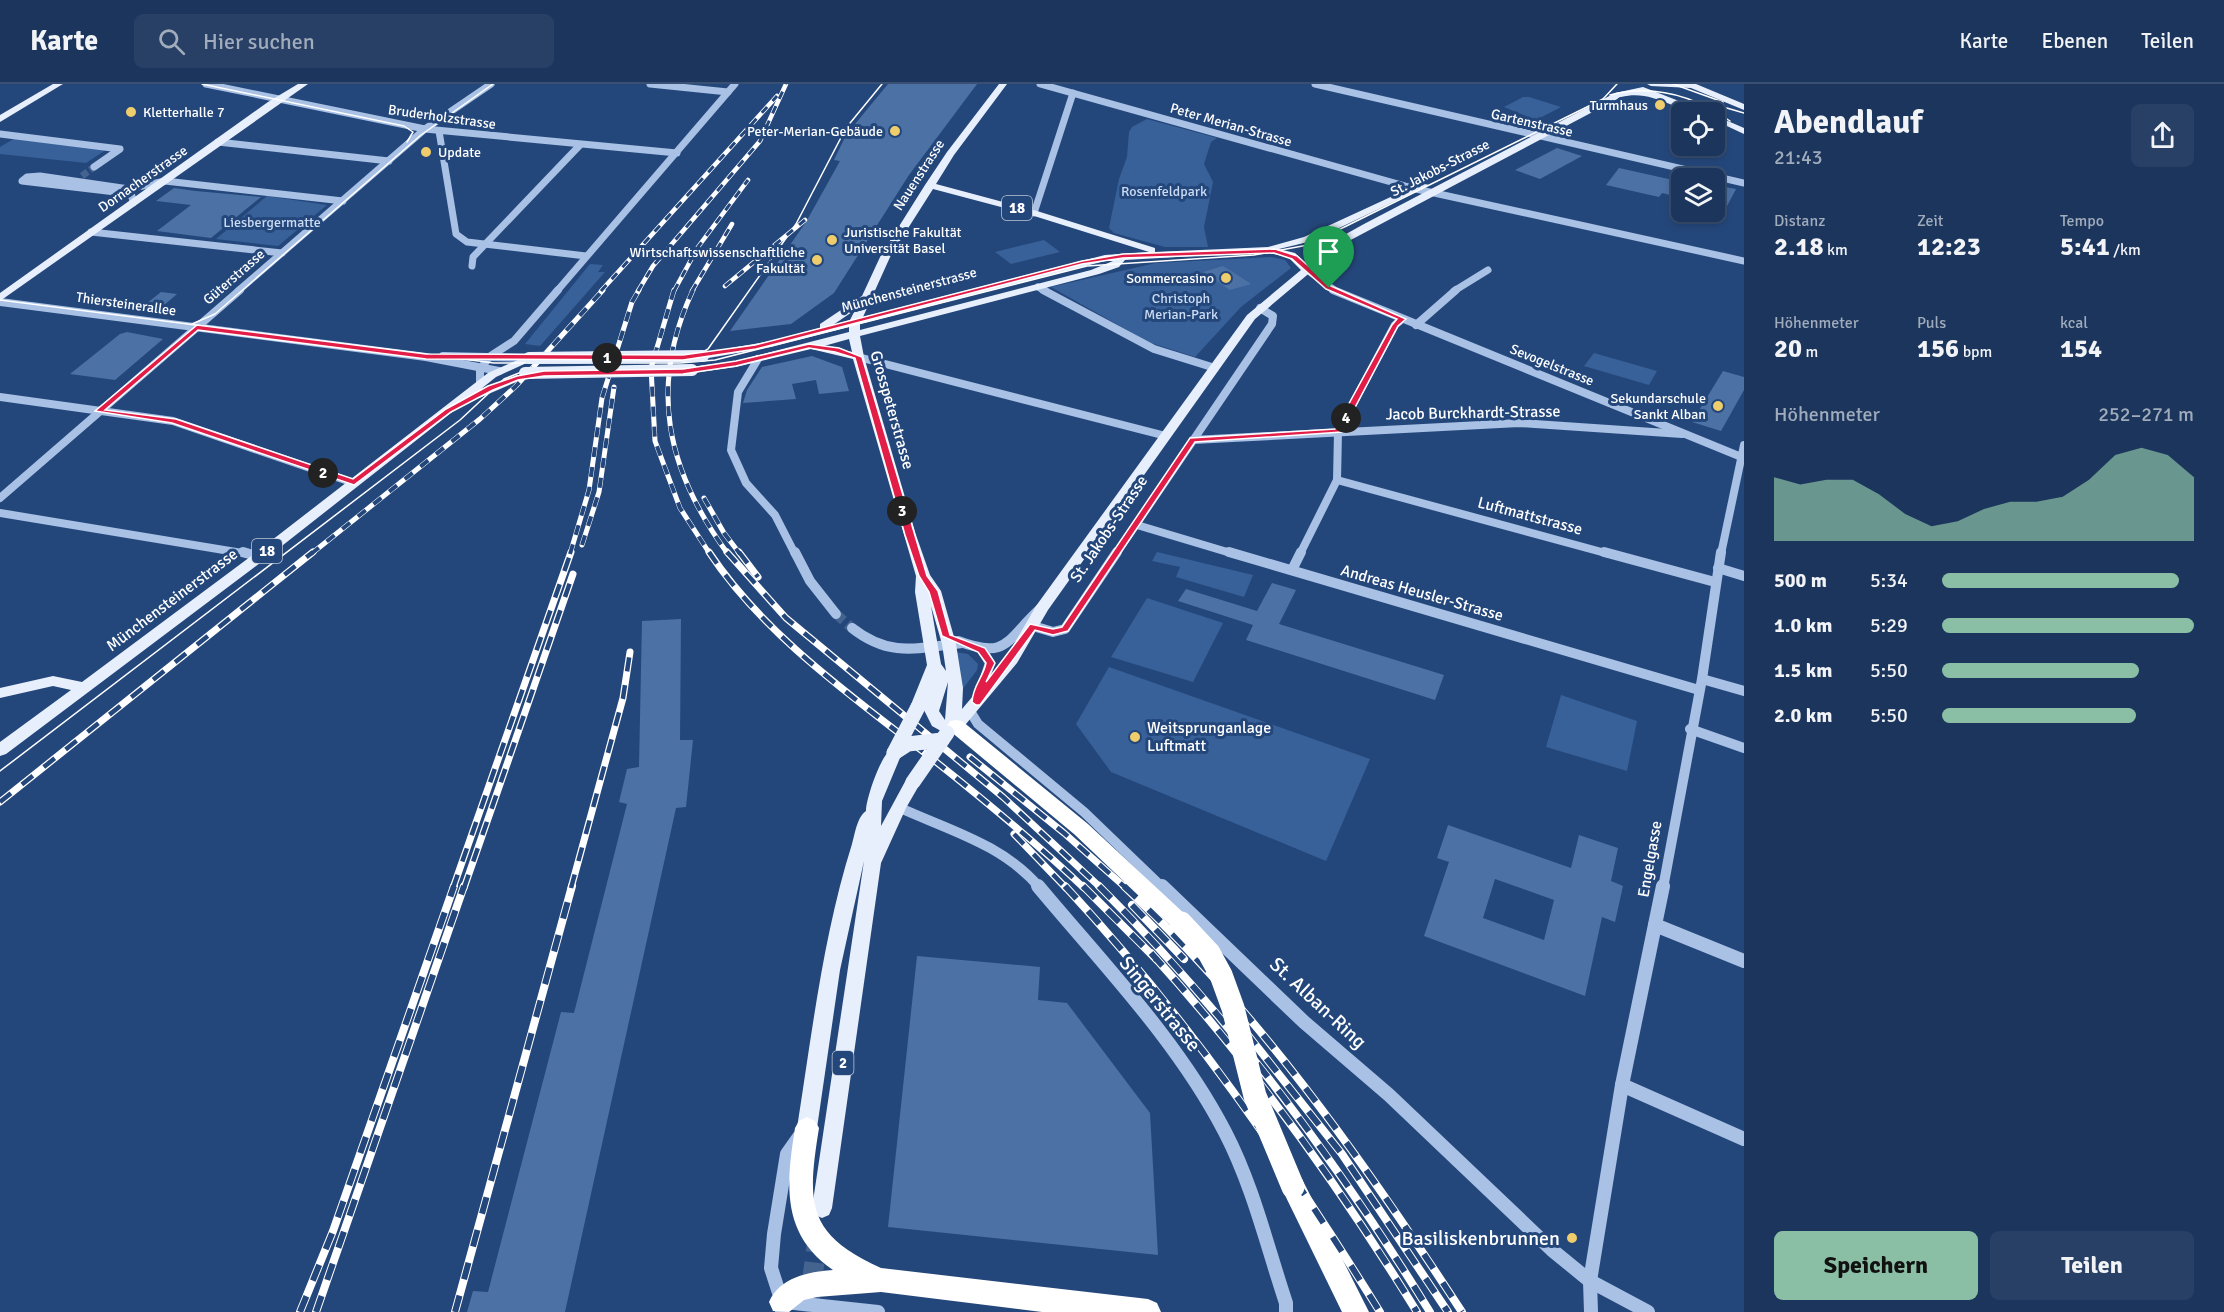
<!DOCTYPE html>
<html lang="de">
<meta charset="utf-8">
<style>
:root{--surface:#1b355c;--page:#284065;--text:#f1f3f6;--muted:#a0abbb;--line:#395072;--accent:#8abfa5}
body{margin:0;font-family:Signika,sans-serif;background:var(--page);color:var(--text);height:100vh;display:flex;flex-direction:column;font-size:22px;white-space:nowrap}
*{box-sizing:border-box;margin:0}
p{font-size:20px;color:var(--muted)}
.icon{flex:none;width:33px;height:33px;fill:none;stroke:currentColor;stroke-width:2;stroke-linecap:round;stroke-linejoin:round}
.map{position:relative;flex:1;overflow:hidden}
.sheet{display:flex;flex-direction:column;background:var(--surface);width:480px}
.sheet>*{flex:none}
.controls{position:absolute;left:1671px;top:18px;display:grid;gap:12px}
.controls a{display:grid;place-items:center;width:54px;height:54px;border-radius:9px;background:var(--surface);box-shadow:0 3px 9px #0003,0 0 0 2px var(--line);font-size:30px}
.pin{position:absolute;display:grid;place-items:center;width:51px;height:51px;color:#fff;margin:-62px -26px;border-radius:50% 50% 50% 0;rotate:-45deg;box-shadow:0 0 6px #0007}
.pin .icon{rotate:45deg}
.km{position:absolute;width:30px;height:30px;margin:-15px;border-radius:50%;background:#222;color:#fff;font-size:16px;line-height:30px;text-align:center}
.round{display:grid;place-items:center;flex:none;width:63px;height:63px;border-radius:9px;background:var(--page)}
.overview{display:flex;align-items:center;justify-content:space-between;height:102px;padding:0 30px}
h1{font-size:33px;font-weight:700;line-height:45px}
.metrics{display:grid;grid-template-columns:repeat(3,1fr);gap:9px;height:102px;padding:6px 30px}
.metrics div{display:grid;align-content:center}
.metrics b{font-size:26px;font-weight:700}
.metrics small{font-size:16px;font-weight:400}
.metrics p{font-size:16px}
.chart{height:168px;padding:12px 30px}
.chart p{display:flex;justify-content:space-between}
.chart svg{width:100%;height:108px;margin-top:6px;fill:var(--accent);opacity:.7}
.action{display:flex;gap:12px;margin-top:auto;padding:12px 30px}
.action a{flex:1;height:69px;border-radius:9px;background:var(--accent);color:#111;font-size:24px;font-weight:700;line-height:69px;text-align:center}
.action a+a{background:var(--page);color:var(--text)}
ul{padding:0 30px;list-style:none;font-size:20px}
li{display:grid;grid-template-columns:96px 72px 1fr;align-items:center;height:45px}
li i{height:15px;border-radius:8px;background:var(--accent)}
header{display:flex;align-items:center;gap:36px;box-sizing:border-box;height:84px;padding:0 30px;background:var(--surface);border-bottom:2px solid var(--line)}
header strong{font-size:28px}
nav{display:flex;gap:33px;margin-inline-start:auto;font-size:21px}
.search{width:420px;height:54px;background:var(--page);display:flex;align-items:center;gap:15px;box-sizing:border-box;padding:0 21px;border-radius:9px;color:var(--muted);font-size:22px}
main{display:flex;flex:1;min-height:0}
.map>svg:first-child{display:block}
.green{fill:#386199}
.building{fill:#4c71a4;fill-rule:evenodd}
.lines{fill:none;stroke-linecap:round;stroke-linejoin:round}
.minor-tunnel-far1{stroke:#45638f;stroke-width:7;stroke-dasharray:7 3;stroke-linecap:butt}
.minor-tunnel{stroke:#45638f;stroke-width:10;stroke-dasharray:10 5;stroke-linecap:butt}
.major-tunnel{stroke:#45638f;stroke-width:20;stroke-dasharray:20 10;stroke-linecap:butt}
.minor-far3{stroke:#a8c1e5;stroke-width:7}
.minor-far2{stroke:#a8c1e5;stroke-width:8}
.minor-far1{stroke:#a8c1e5;stroke-width:10}
.minor{stroke:#a8c1e5;stroke-width:14}
.major{fill:#e8effc;fill-rule:evenodd}
.highway{fill:#fff;fill-rule:evenodd}
.tram{stroke:#fff;stroke-width:1.5}
.rail-far3-casing{stroke:#fff;stroke-width:4.5}
.rail-far2-casing{stroke:#fff;stroke-width:5}
.rail-far1-casing{stroke:#fff;stroke-width:7}
.rail-casing{stroke:#fff;stroke-width:8}
.rail-far3{stroke:#24477b;stroke-width:3;stroke-dasharray:8;stroke-linecap:butt}
.rail-far2{stroke:#24477b;stroke-width:4;stroke-dasharray:10;stroke-linecap:butt}
.rail-far1{stroke:#24477b;stroke-width:4.5;stroke-dasharray:14;stroke-linecap:butt}
.rail{stroke:#24477b;stroke-width:6;stroke-dasharray:17;stroke-linecap:butt}
.major-bridge-far1{stroke:#e8effc;stroke-width:12}
.major-bridge{stroke:#e8effc;stroke-width:15}
.highway-bridge{stroke:#fff;stroke-width:23}
.route{fill:#e11d48;stroke:#fff;stroke-width:1.5;fill-rule:evenodd}
.poi-dot{fill:#efcd6c;stroke:#24477b;stroke-width:2}
.labels{text-anchor:middle;dominant-baseline:central;stroke-width:6;stroke-linejoin:round;paint-order:stroke}
.far-poi-label{font-size:14px;fill:#fff;stroke:#24477b;text-anchor:end}
.far-street-label{font-size:14px;fill:#fff;stroke:#24477b}
.far-park-label{font-size:14px;fill:#cbdcf4;stroke:#24477b}
.shield{fill:#24477b;stroke:#bdc8d7;stroke-width:1.5}
.shield-label{font-size:15px;font-weight:bold;fill:#fff}
.street-label{font-size:16px;fill:#fff;stroke:#24477b}
.poi-label{font-size:16px;fill:#fff;stroke:#24477b;text-anchor:start}
.near-street-label{font-size:20px;fill:#fff;stroke:#24477b}
.near-poi-label{font-size:20px;fill:#fff;stroke:#24477b;text-anchor:end}
</style>
<header>
<strong>Karte</strong>
<div class="search"><svg class="icon" aria-label="search" viewBox="0 0 24 24"><circle cx="10" cy="10" r="6"/><path d="M15 15l6 6"/></svg>Hier suchen</div>
<nav><a>Karte</a><a>Ebenen</a><a>Teilen</a></nav>
</header>
<main>
<div class="map">
<svg width="1744" height="1228" viewBox="0 0 1744 1228">
<rect width="100%" height="100%" fill="#24477b"/>
<g class="green">
<path d="M1523 13H1529L1561 23 1536 36 1504 23Z"/>
<path d="M1147 35 1217 54 1211 58 1204 80 1213 98 1204 143 1208 163H1165L1114 149 1109 144 1119 95 1127 73 1129 48 1132 43Z"/>
<path d="M17 53 110 63 86 79 0 70V63Z"/>
<path d="M267 112 327 121 278 162 216 155Z"/>
<path d="M1044 156 1060 168 1011 180 995 168Z"/>
<path d="M1272 173 1285 176 1291 184 1241 223 1195 273 1148 258 1051 203 1156 179Z"/>
<path d="M590 180 603 181 598 188H605L540 262 525 260Z"/>
<path d="M1594 269 1657 287 1649 301 1584 282Z"/>
<path d="M1157 468 1253 491 1244 513 1176 493 1180 483 1152 477Z"/>
<path d="M1147 514 1223 539 1193 598 1111 573Z"/>
<path d="M955 568 968 570 978 580 977 586 962 606Z"/>
<path d="M1109 583 1370 675 1326 777 1111 688 1076 640Z"/>
<path d="M1561 611 1637 637 1627 687 1546 663Z"/>
</g>
<g class="building">
<path d="M888 0H977L909 91 834 209 791 240 730 247 806 138 840 77 834 76 846 51Z"/>
<path d="M1557 64 1582 72 1540 95 1515 86Z"/>
<path d="M1619 84 1682 98V114L1662 109 1659 113 1606 101Z"/>
<path d="M1714 101 1736 105 1726 124 1714 121Z"/>
<path d="M174 104 196 107 261 113 211 154 157 147 191 121 156 117Z"/>
<path d="M1223 182 1242 194 1251 200 1230 206 1203 188Z"/>
<path d="M161 208 177 210 163 222 146 220Z"/>
<path d="M127 248 163 255 115 296 70 290 120 250Z"/>
<path d="M812 272 842 283 849 307 819 310 816 296 792 300 796 315 743 319 747 306 762 283Z"/>
<path d="M1723 287 1744 293V306L1721 347 1692 338Z"/>
<path d="M1272 499 1296 506 1279 540 1444 591 1435 616 1246 556 1253 541 1178 517 1186 505 1257 527Z"/>
<path d="M681 535 680 656H693L686 723 676 724 565 1228H467L473 1207 488 1208 561 928 574 929 627 720 619 718 627 685 639 683 642 537Z"/>
<path d="M1448 741 1571 784 1579 751 1618 764 1611 797 1623 802 1615 838 1602 833 1585 912 1424 852 1449 778 1437 774ZM1495 795 1554 816 1544 856 1483 834Z"/>
<path d="M917 872 1040 883 1038 916 1067 919 1150 1029 1158 1171 888 1143Z"/>
</g>
<g class="lines">
<path class="minor-tunnel-far1" d="M82 92 94 83"/>
<path class="minor-tunnel" d="M836 530 852 544"/>
<path class="major-tunnel" d="M808 1228 818 1151"/>
<g class="minor-far3">
<path d="M206 0 425 45 677 69"/>
<path d="M650 0 728 8"/>
<path d="M1040 0 1416 105 1744 177"/>
<path d="M1315 0 1744 99"/>
<path d="M439 47 456 150 467 158 586 172"/>
<path d="M0 50 120 65 94 83"/>
<path d="M218 58 389 77"/>
<path d="M133 119 132 112 124 109 22 97 27 93 40 92 129 105 165 97 343 117"/>
<path d="M1034 129 1073 9"/>
<path d="M91 148 282 169"/>
<path d="M472 182 473 173 580 61"/>
<path d="M1307 186 1336 207"/>
<path d="M1038 203 1046 207"/>
<path d="M238 207 425 45 491 0"/>
<path d="M557 207 735 0"/>
<path d="M1454 207 1488 186"/>
</g>
<g class="minor-far2">
<path d="M1043 206 1154 265 1215 284"/>
<path d="M1333 206 1744 374"/>
<path d="M0 218 426 273 499 287"/>
<path d="M1416 241 1456 206"/>
<path d="M443 272 529 274"/>
<path d="M858 273 1166 352"/>
<path d="M758 275 738 308 731 366 746 399 775 431 795 470"/>
<path d="M480 300V286L489 273 514 257 558 206"/>
<path d="M0 313 173 337 354 399"/>
<path d="M1193 356 1519 339 1682 350"/>
<path d="M1337 396 1609 470"/>
<path d="M0 414 240 206"/>
<path d="M0 429 248 470"/>
<path d="M1137 441 1234 470"/>
<path d="M1116 470 1272 240 1273 232 1260 224"/>
<path d="M1300 470 1337 396 1338 348 1395 241 1402 235"/>
<path d="M1721 470 1744 361"/>
</g>
<g class="minor-far1">
<path d="M243 468 259 473"/>
<path d="M795 468 810 497 836 530"/>
<path d="M1229 468 1699 606"/>
<path d="M1604 468 1715 498"/>
<path d="M1718 484 1744 492"/>
<path d="M1292 486 1301 468"/>
<path d="M1033 542 1053 548 1065 545 1117 468"/>
<path d="M852 544C890 574 918 564 962 559"/>
<path d="M958 557C1008 576 1006 556 1040 525"/>
<path d="M1702 595 1744 607"/>
<path d="M977 618 990 579 982 566"/>
<path d="M970 627 978 640 1084 728 1163 804"/>
<path d="M1690 645 1744 664"/>
<path d="M898 723C948 746 1003 760 1040 804"/>
<path d="M1663 804 1702 595 1721 468"/>
</g>
<g class="minor">
<path d="M1038 802C1103 880 1178 957 1225 1048 1253 1102 1267 1162 1286 1219V1228"/>
<path d="M1162 802 1304 938 1389 1011 1552 1166 1590 1197 1648 1228"/>
<path d="M1655 841 1744 877"/>
<path d="M1622 1001 1744 1055"/>
<path d="M785 1218 878 1228"/>
<path d="M782 1228V1218L771 1184 774 1150 787 1070 799 1053"/>
<path d="M1591 1228 1590 1197 1622 1001 1663 802"/>
</g>
<g class="major">
<path d="M53 0H63L0 38V31Z"/>
<path d="M298 0H308L0 217V209L268 18Z"/>
<path d="M999 0H1007L954 71 936 100 1037 127 1155 164V168L1268 163 1304 153 1421 99 1429 101 1312 157 1279 165 1295 169 1307 180 1337 155 1364 140 1615 9 1643 3 1707 28C1677 31 1655 4 1621 13L1345 159 1255 235 1048 526 1017 579 961 646 947 654 942 653 941 647 932 642 924 626 918 628 910 623 927 581 915 508 916 492 853 275 811 265 736 283 692 289 686 286 692 283 736 277 849 248V243L771 263 703 275 697 272 703 269 771 257 820 244V240L862 212 881 171 925 101 947 68ZM933 105 1031 131 1149 168 1105 171 863 233 891 171ZM1264 168 1288 173 1301 186 1247 231 1036 522 1007 572 962 625 963 604 956 560 941 507 930 491 916 451 864 273 860 252 1099 190 1119 183 1125 176ZM1105 177H1113L1091 186 860 246V240ZM855 226 850 236 833 241ZM849 255 852 268 824 262ZM931 522 942 560 946 587 941 580ZM948 598 945 636 939 627Z"/>
<path d="M1647 0H1696L1744 20V26L1691 4 1651 2Z"/>
<path d="M1714 31 1744 44V50L1714 36Z"/>
<path d="M529 271 535 274 533 276 496 293 481 305 517 291 521 292V296L479 314H470L264 476 6 670 0 672V658L71 606 53 602 0 614V604L53 592 82 598 254 470 488 289Z"/>
<path d="M894 663 902 669 882 717 881 742 907 694H919L921 698 906 724 881 779 832 1124 829 1131 822 1134 815 1131 812 1124 864 777 840 886 817 1044 814 1050 807 1053 800 1050 797 1044C812 949 823 852 852 760 855 750 857 733 866 727 866 714 882 667 894 663Z"/>
</g>
<g class="highway">
<path d="M956 636 962 637 1088 740 1188 833 1191 839 1188 845 1181 847 1174 845 1074 750 950 647 947 642 950 637Z"/>
<path d="M807 1033 815 1037 819 1044C807 1119 806 1150 881 1184L1148 1215 1157 1219 1161 1228H1042L881 1208 817 1213 804 1216 789 1228 773 1227 769 1218C780 1193 808 1188 833 1186 781 1150 786 1101 795 1044L799 1037Z"/>
<path d="M1293 1092 1302 1095 1369 1228H1342L1281 1103 1284 1095Z"/>
</g>
<g class="tram">
<path d="M202 0 404 42 413 48 407 58"/>
<path d="M1673 0 1723 18"/>
<path d="M1610 11C1653 0 1694 12 1730 37"/>
<path d="M1713 20 1744 29"/>
<path d="M0 216 494 279H680L715 276 1087 182 1254 171 1308 161 1603 15 1617 0"/>
<path d="M192 240 215 230 421 51 493 0"/>
<path d="M690 276 708 265 796 140 846 44 882 0"/>
<path d="M0 687 460 336 504 295 529 285"/>
</g>
<g class="rail-far3-casing">
<g id="rail-far3">
<path d="M725 202 805 136"/>
<path d="M601 207 777 12"/>
<path d="M638 207 653 182 760 57 786 0"/>
<path d="M674 207 698 163 748 96"/>
<path d="M692 207 732 140"/>
</g>
</g>
<g class="rail-far2-casing">
<g id="rail-far2">
<path d="M674 206 651 284 655 357 680 424 710 470"/>
<path d="M693 206C648 302 666 386 728 470"/>
<path d="M704 414 724 449 740 470"/>
<path d="M582 461 599 408 614 303"/>
<path d="M311 470 480 335 516 302 603 206"/>
<path d="M570 470 589 406 602 314 632 218 639 206"/>
</g>
</g>
<g class="rail-far1-casing">
<g id="rail-far1">
<path d="M709 468C762 548 846 608 921 666 977 710 1032 755 1084 804"/>
<path d="M727 468 786 534 1003 713 1101 804"/>
<path d="M739 468 758 493"/>
<path d="M970 673 1064 749 1126 804"/>
<path d="M0 718 313 468"/>
<path d="M1014 750 1066 804"/>
<path d="M453 804 571 468"/>
<path d="M464 804 573 490"/>
<path d="M571 804 623 614 630 568"/>
</g>
</g>
<g class="rail-casing">
<g id="rail">
<path d="M1065 802C1186 932 1287 1078 1380 1228"/>
<path d="M1083 802 1157 876"/>
<path d="M1099 802C1228 930 1335 1074 1430 1228"/>
<path d="M1124 802C1257 926 1363 1076 1462 1228"/>
<path d="M1132 821 1184 875"/>
<path d="M1151 869C1252 980 1338 1100 1417 1228"/>
<path d="M1224 921 1342 1070 1448 1228"/>
<path d="M300 1228 333 1147 454 802"/>
<path d="M316 1228 464 802"/>
<path d="M455 1228 572 802"/>
</g>
</g>
<use href="#rail-far3" class="rail-far3"/>
<use href="#rail-far2" class="rail-far2"/>
<use href="#rail-far1" class="rail-far1"/>
<use href="#rail" class="rail"/>
<g class="major-bridge-far1">
<path d="M529 274 703 272"/>
<path d="M525 289 692 286"/>
</g>
<g class="major-bridge">
<path d="M894 669 918 623"/>
<path d="M894 669 908 660 942 656"/>
<path d="M913 698 947 649"/>
</g>
<path class="highway-bridge" d="M1181 839 1209 869 1221 891 1233 924 1255 1012 1293 1103"/>
</g>
<path class="route" d="M1275 165 1297 172 1331 202 1406 235 1398 242 1342 348 1195 358 1068 547 1053 551 1035 546 980 621H976L972 618C973 601 983 594 986 579L978 568 942 552 929 508 919 492 905 451 855 274 835 268 809 264 736 282 683 290 544 292 518 296 493 306 451 328 354 401 172 339 95 327 197 241 426 270 683 271 755 261 1082 177 1123 170ZM1274 169 1292 175 1326 205 1397 235 1392 241 1335 345 1190 354 1062 543 1053 545 1030 540 986 598 995 579 985 564 950 551 938 507 927 492 862 273 839 264 809 260 736 277 683 285 544 287 517 292 488 302 446 325 353 395 176 335 105 326 198 246 426 275 683 276 756 265 1082 180 1123 174Z"/>
<g class="poi-dot">
<circle cx="1660" cy="21" r="6"/>
<circle cx="131" cy="28" r="6"/>
<circle cx="895" cy="47" r="6"/>
<circle cx="426" cy="68" r="6"/>
<circle cx="832" cy="156" r="6"/>
<circle cx="817" cy="176" r="6"/>
<circle cx="1226" cy="194" r="6"/>
<circle cx="1718" cy="322" r="6"/>
<circle cx="1135" cy="653" r="6"/>
<circle cx="1572" cy="1154" r="6"/>
</g>
<g class="labels">
<g class="far-poi-label">
<text x="1648" y="21">Turmhaus</text>
<text x="143" y="28" text-anchor="start">Kletterhalle 7</text>
<text x="883" y="47">Peter-Merian-Gebäude</text>
<text x="438" y="68" text-anchor="start">Update</text>
<text x="844" y="148" text-anchor="start">Juristische Fakultät<tspan x="844" dy="16">Universität Basel</tspan></text>
<text x="805" y="168">Wirtschaftswissenschaftliche<tspan x="805" dy="16">Fakultät</tspan></text>
<text x="1214" y="194">Sommercasino</text>
<text x="1706" y="314">Sekundarschule<tspan x="1706" dy="16">Sankt Alban</tspan></text>
</g>
<g class="far-street-label">
<text transform="translate(442 33) rotate(8)">Bruderholzstrasse</text>
<text transform="translate(1532 39) rotate(13)">Gartenstrasse</text>
<text transform="translate(1231 41) rotate(16)">Peter Merian-Strasse</text>
<text transform="translate(1440 84) rotate(-27)">St. Jakobs-Strasse</text>
<text transform="translate(919 91) rotate(-57)">Nauenstrasse</text>
<text transform="translate(143 95) rotate(-35)">Dornacherstrasse</text>
<text transform="translate(234 193) rotate(-41)">Güterstrasse</text>
<text transform="translate(909 206) rotate(-15)">Münchensteinerstrasse</text>
<text transform="translate(126 220) rotate(8)">Thiersteinerallee</text>
<text transform="translate(1552 281) rotate(22)">Sevogelstrasse</text>
</g>
<g class="far-park-label">
<text x="1164" y="107">Rosenfeldpark</text>
<text x="272" y="138">Liesbergermatte</text>
<text x="1181" y="214">Christoph<tspan x="1181" dy="16">Merian-Park</tspan></text>
</g>
<g class="shield">
<rect x="1002" y="112" width="30" height="24" rx="4.5"/>
<rect x="252" y="455" width="30" height="24" rx="4.5"/>
<rect x="832.5" y="967" width="21" height="24" rx="4.5"/>
</g>
<g class="shield-label">
<text x="1017" y="124">18</text>
<text x="267" y="467">18</text>
<text x="843" y="979">2</text>
</g>
<g class="street-label">
<text transform="translate(892 326) rotate(74)">Grosspeterstrasse</text>
<text transform="translate(1473 329) rotate(-1)">Jacob Burckhardt-Strasse</text>
<text transform="translate(1530 432) rotate(15)">Luftmattstrasse</text>
<text transform="translate(1109 445) rotate(-56)">St. Jakobs-Strasse</text>
<text transform="translate(1422 509) rotate(16)">Andreas Heusler-Strasse</text>
<text transform="translate(172 516) rotate(-37)">Münchensteinerstrasse</text>
<text transform="translate(1650 775) rotate(-80)">Engelgasse</text>
</g>
<g class="poi-label">
<text x="1147" y="644">Weitsprunganlage<tspan x="1147" dy="18">Luftmatt</tspan></text>
</g>
<g class="near-street-label">
<text transform="translate(1318 919) rotate(43)">St. Alban-Ring</text>
<text transform="translate(1160 920) rotate(51)">Singerstrasse</text>
</g>
<g class="near-poi-label">
<text x="1560" y="1154">Basiliskenbrunnen</text>
</g>
</g>
</svg>
<div class="controls">
<a><svg class="icon" aria-label="locate" viewBox="0 0 24 24"><circle cx="12" cy="12" r="6"/><path d="M12 2v4M12 18v4M2 12h4M18 12h4"/></svg></a>
<a><svg class="icon" aria-label="layers" viewBox="0 0 24 24"><path d="M12 4l9 5-9 5-9-5zM3 14l9 5 9-5"/></svg></a>
</div>
<div class="pin" style="left:1329px;top:204px;background:#1e9e55"><svg class="icon" aria-label="arrive" viewBox="0 0 24 24"><path d="M6 21V4h12l-3 4 3 4H6"/></svg></div>
<b class="km" style="left:607px;top:274px">1</b>
<b class="km" style="left:323px;top:389px">2</b>
<b class="km" style="left:902px;top:427px">3</b>
<b class="km" style="left:1346px;top:334px">4</b>
</div>
<section class="sheet">
<div class="overview"><div><h1>Abendlauf</h1><p>21:43</p></div><a class="round"><svg class="icon" aria-label="share" viewBox="0 0 24 24"><path d="M12 15V3M7 8l5-5 5 5M5 13v7h14v-7"/></svg></a></div>
<div class="metrics">
<div><p>Distanz</p><b>2.18<small> km</small></b></div>
<div><p>Zeit</p><b>12:23</b></div>
<div><p>Tempo</p><b>5:41<small> /km</small></b></div>
</div>
<div class="metrics">
<div><p>Höhenmeter</p><b>20<small> m</small></b></div>
<div><p>Puls</p><b>156<small> bpm</small></b></div>
<div><p>kcal</p><b>154</b></div>
</div>
<div class="chart"><p><span>Höhenmeter</span>252–271 m</p>
<svg viewBox="0 0 160 44" preserveAspectRatio="none"><path d="M0 44V18L10 21L20 19L30 19L40 25L50 33L60 38L70 36L80 31L90 28L100 28L110 26L120 19L130 9L140 6L150 9L160 18V44z"/></svg>
</div>
<ul>
<li><b>500 m</b>5:34<i style="width:94%"></i></li>
<li><b>1.0 km</b>5:29<i style="width:100%"></i></li>
<li><b>1.5 km</b>5:50<i style="width:78%"></i></li>
<li><b>2.0 km</b>5:50<i style="width:77%"></i></li>
</ul>
<div class="action"><a>Speichern</a><a>Teilen</a></div>
</section>
</main>
